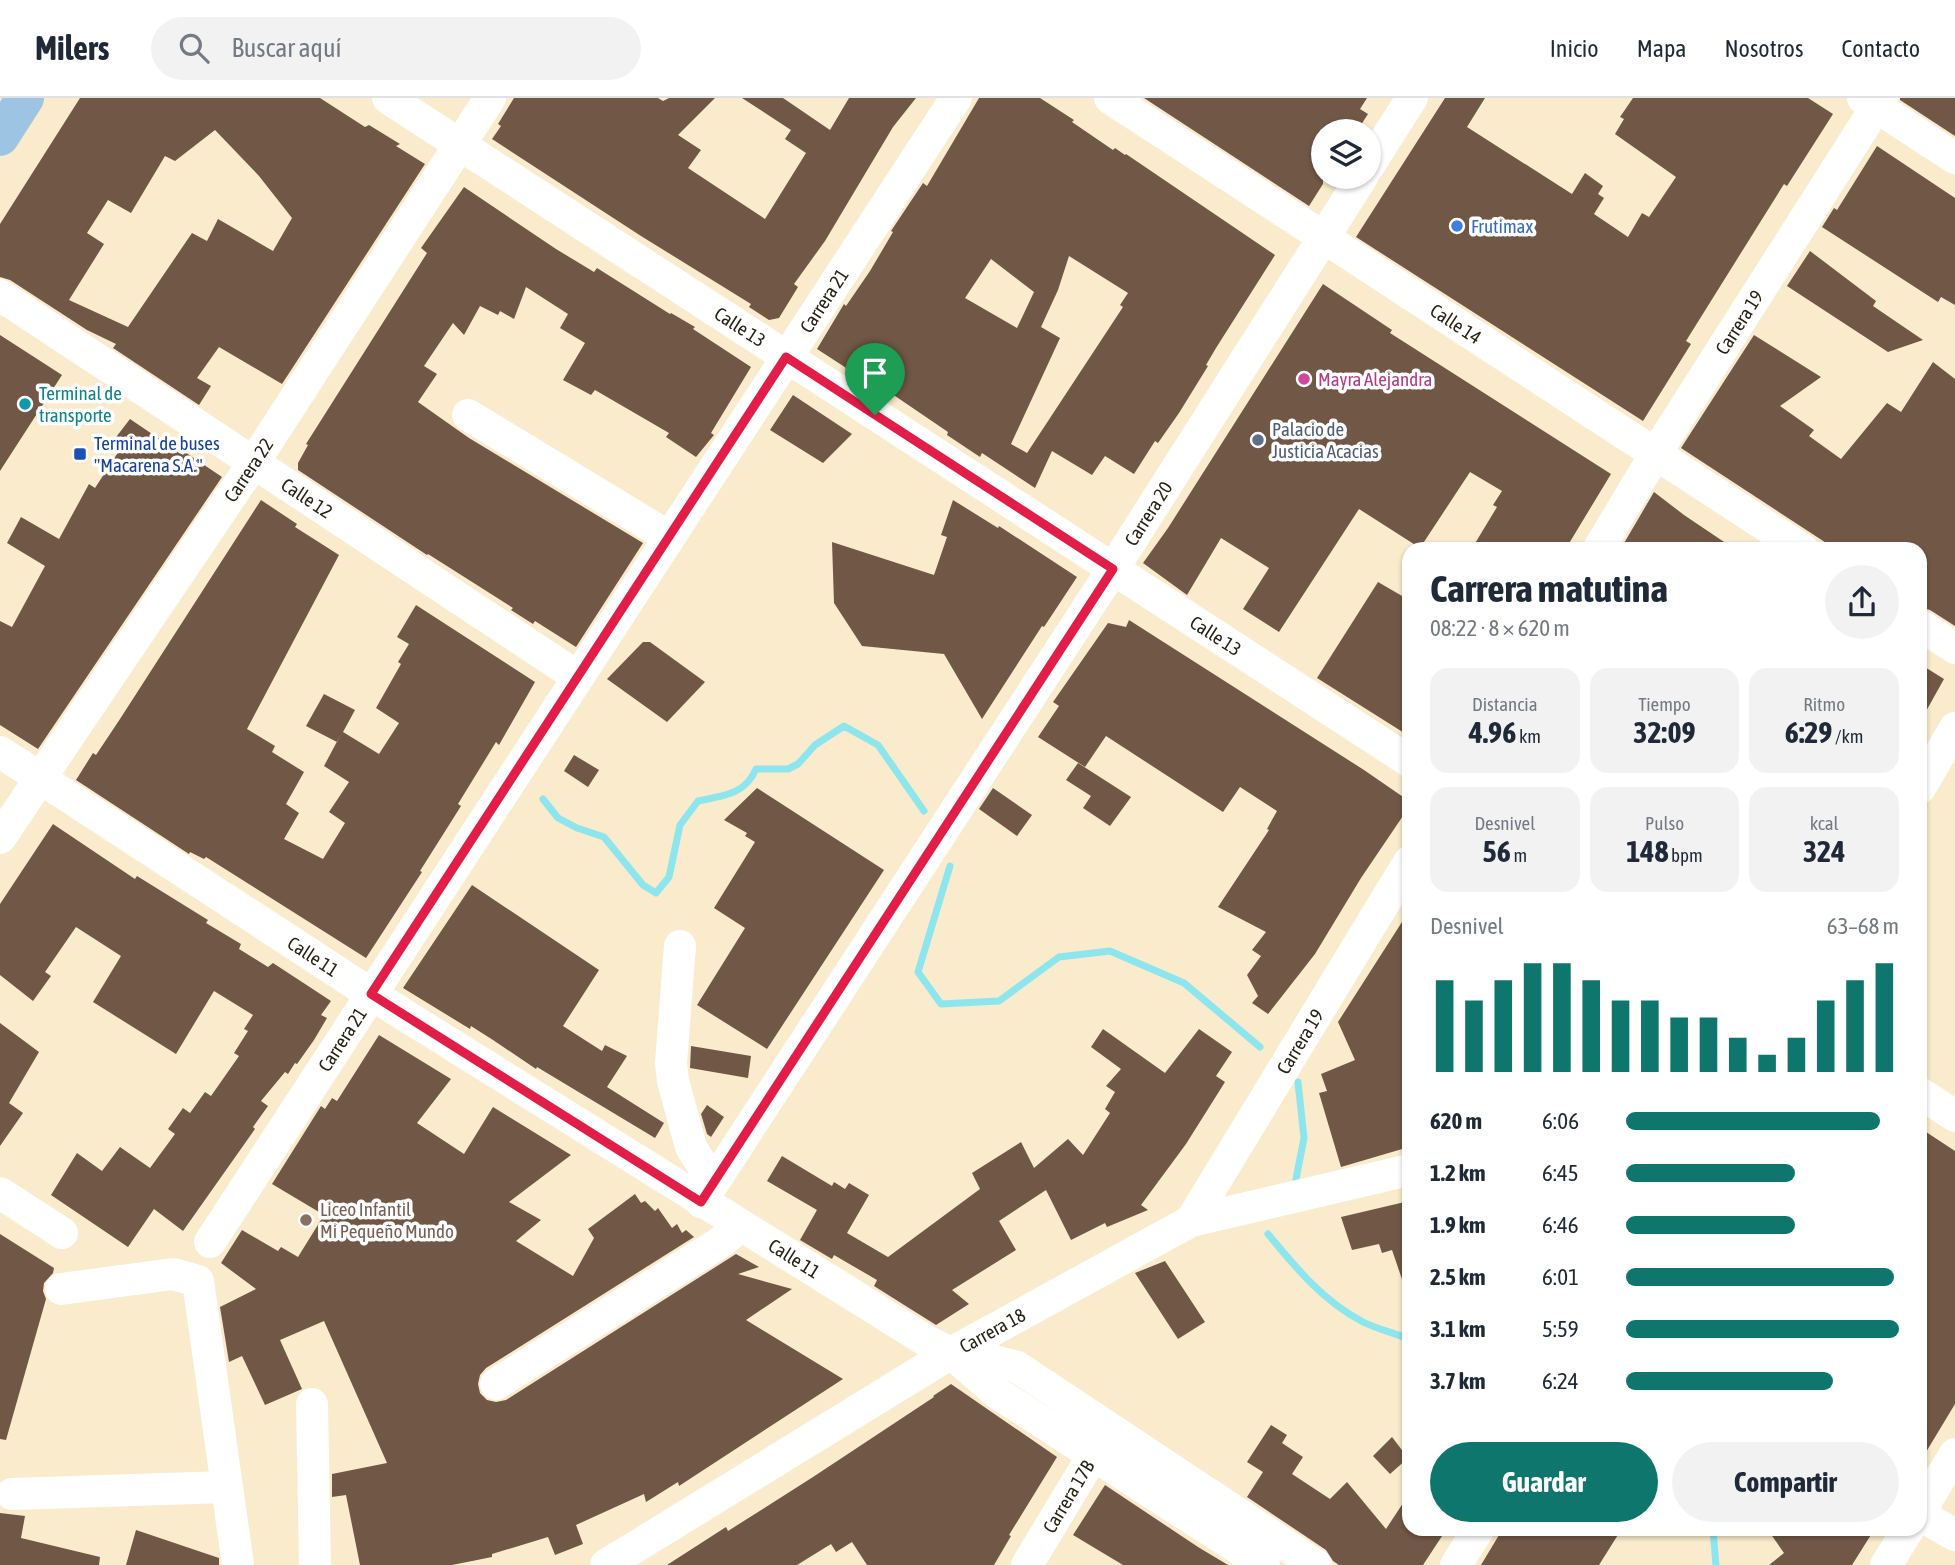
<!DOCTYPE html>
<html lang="es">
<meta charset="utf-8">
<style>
:root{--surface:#fff;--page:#f2f2f3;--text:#1f2937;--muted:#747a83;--line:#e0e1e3;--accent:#0f766e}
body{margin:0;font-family:"Asap Condensed",sans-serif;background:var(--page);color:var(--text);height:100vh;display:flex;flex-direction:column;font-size:26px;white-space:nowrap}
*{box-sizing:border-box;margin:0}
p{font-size:23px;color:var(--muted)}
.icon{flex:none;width:38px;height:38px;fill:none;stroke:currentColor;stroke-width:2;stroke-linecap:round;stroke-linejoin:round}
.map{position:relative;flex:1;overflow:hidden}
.panel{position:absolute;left:1402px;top:444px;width:525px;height:994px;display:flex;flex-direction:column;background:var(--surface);border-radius:21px;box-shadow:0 2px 5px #0004}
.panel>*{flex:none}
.buttons{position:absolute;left:1311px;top:21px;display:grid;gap:14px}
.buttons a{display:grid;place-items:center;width:70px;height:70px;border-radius:50%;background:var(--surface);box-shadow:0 2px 5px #0004;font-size:35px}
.pin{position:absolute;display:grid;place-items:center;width:60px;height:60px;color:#fff;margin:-72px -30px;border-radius:50% 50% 50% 0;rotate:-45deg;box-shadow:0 0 7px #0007}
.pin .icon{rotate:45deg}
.round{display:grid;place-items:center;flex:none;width:74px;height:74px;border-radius:37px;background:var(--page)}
.overview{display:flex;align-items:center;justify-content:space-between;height:119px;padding:0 28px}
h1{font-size:38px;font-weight:700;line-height:52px}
.stats{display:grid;grid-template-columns:repeat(3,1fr);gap:10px;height:119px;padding:7px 28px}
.stats div{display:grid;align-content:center;border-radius:18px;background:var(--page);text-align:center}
.stats b{font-size:30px;font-weight:700}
.stats small{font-size:19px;font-weight:400}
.stats p{font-size:19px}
.chart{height:196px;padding:14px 28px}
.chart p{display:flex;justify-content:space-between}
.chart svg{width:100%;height:126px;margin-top:7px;stroke:var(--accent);stroke-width:6}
.button{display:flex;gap:14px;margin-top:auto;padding:14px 28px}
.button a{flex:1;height:80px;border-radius:42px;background:var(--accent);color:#fff;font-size:28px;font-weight:700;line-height:80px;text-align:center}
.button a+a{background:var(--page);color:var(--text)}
ul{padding:0 28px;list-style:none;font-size:23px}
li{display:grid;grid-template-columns:112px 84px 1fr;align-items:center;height:52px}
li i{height:18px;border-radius:9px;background:var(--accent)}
header{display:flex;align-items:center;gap:42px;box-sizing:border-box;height:98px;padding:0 35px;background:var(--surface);border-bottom:2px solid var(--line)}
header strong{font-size:33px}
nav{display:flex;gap:38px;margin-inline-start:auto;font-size:24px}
.search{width:490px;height:63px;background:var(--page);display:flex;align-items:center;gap:18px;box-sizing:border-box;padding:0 24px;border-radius:38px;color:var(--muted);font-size:26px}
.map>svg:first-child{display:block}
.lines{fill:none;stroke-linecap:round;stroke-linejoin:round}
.stream{stroke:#8de5ee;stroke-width:7}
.building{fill:#715746;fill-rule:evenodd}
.minor{stroke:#fff;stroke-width:32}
.major{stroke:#9ec4e4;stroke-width:38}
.route-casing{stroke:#fff;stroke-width:14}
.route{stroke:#e11d48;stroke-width:9}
.shop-dot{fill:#3f7fe0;stroke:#fff;stroke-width:2.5}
.hotel-dot{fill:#d1479c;stroke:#fff;stroke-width:2.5}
.culture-dot{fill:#0f9aa8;stroke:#fff;stroke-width:2.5}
.service-dot{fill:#5c6f8a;stroke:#fff;stroke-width:2.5}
.transit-dot{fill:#1a4fb4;stroke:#fff;stroke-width:2.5}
.education-dot{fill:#8d6e63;stroke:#fff;stroke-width:2.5}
.labels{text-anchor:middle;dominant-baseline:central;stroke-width:7;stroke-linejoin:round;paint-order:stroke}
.shop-label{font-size:19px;fill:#366cbe;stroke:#fff;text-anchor:start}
.street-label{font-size:19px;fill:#272216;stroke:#fff}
.hotel-label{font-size:19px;fill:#b23c85;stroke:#fff;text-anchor:start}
.culture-label{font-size:19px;fill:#0d838f;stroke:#fff;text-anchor:start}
.service-label{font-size:19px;fill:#4e5e75;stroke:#fff;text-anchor:start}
.transit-label{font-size:19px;fill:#164399;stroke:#fff;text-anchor:start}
.education-label{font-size:19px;fill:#785e54;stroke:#fff;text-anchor:start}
</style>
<header>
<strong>Milers</strong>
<div class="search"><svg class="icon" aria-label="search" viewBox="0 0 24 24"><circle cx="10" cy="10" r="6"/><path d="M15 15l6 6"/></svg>Buscar aquí</div>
<nav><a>Inicio</a><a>Mapa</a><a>Nosotros</a><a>Contacto</a></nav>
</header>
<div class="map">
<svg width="1955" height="1467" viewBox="0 0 1955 1467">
<rect width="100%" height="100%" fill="#f9ebcc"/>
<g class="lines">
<g class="stream">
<path d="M543 701 558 720 577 730 604 739 643 787 656 795 669 779 680 727 698 703C722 698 745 697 756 671H788L798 666 815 647 844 628 878 647 924 713"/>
<path d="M950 768 918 874 941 906 999 903 1059 859 1110 853 1184 885 1260 949"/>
<path d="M1296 1081 1304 1040 1298 984"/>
<path d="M1268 1136C1296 1170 1323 1203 1363 1224 1377 1231 1394 1235 1409 1241"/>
<path d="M1713 1432 1716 1467"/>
</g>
</g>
<g class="building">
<path d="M80 0H320L365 29 369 27 400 46 396 48 425 66 282 286 219 249 197 280 211 288 199 307 113 250 116 246 87 232 10 182 0 179V126ZM215 32 259 78 292 120 273 153 218 121 207 143 192 135 128 229 69 202 104 146 87 135 108 102 131 115 165 58 175 63Z"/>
<path d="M514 0H658L663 3 669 0H715L678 37 701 52 688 70 765 121 806 55 785 41 791 32 742 0H783L830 32 849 0H916L893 29 825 143 794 186 798 189 779 220 769 222 749 209 751 206 641 138 492 41 501 28 498 26Z"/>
<path d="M979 0H1040L1074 22 1072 24 1113 52 1115 50 1125 57 1126 56 1275 157 1216 250 1206 267 1208 268 1179 315 1158 345 1155 343 1134 376 1105 358 1092 377 1052 353 1035 390 982 355 980 359 947 337 948 334 876 285 874 288 817 251 844 206 846 208 870 173 893 134 891 133 923 85 927 88ZM1069 158 1128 195 1120 207 1123 209 1027 355 1011 346 1060 240 1041 229 1058 192ZM991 161 1034 194 1017 230 965 200Z"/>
<path d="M1144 0H1367L1360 11 1368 16 1357 33H1323V86L1309 108Z"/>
<path d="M1445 0H1485L1467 29 1572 96 1585 75 1603 88 1598 96 1604 100 1594 116 1628 139 1642 115 1649 119 1676 79 1615 36 1624 21 1620 19 1633 0H1808L1833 16 1787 88 1784 86 1686 243 1691 246 1643 323 1356 139Z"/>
<path d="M1900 0H1955V38L1900 2Z"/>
<path d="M1877 48 1955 100V207L1941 199 1938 204 1822 129 1834 110 1837 112Z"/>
<path d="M464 89 556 151 594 174 597 170 670 216 671 215 695 229 693 231 751 269 711 335 714 337 696 359 666 339 669 335 595 292 591 297 563 282 585 245 560 230 568 216 526 189 514 221 500 213 498 217 480 208 464 237 453 225 424 268 437 276 418 304 469 340 643 445 576 549 535 523 533 526 511 512 513 510 428 456 427 457 298 372V365L308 347 306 346 427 155 421 150Z"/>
<path d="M1810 153 1876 203 1873 208 1923 242 1888 254 1787 188Z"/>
<path d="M1323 186 1392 232 1390 235 1611 376 1565 452H1471L1497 409 1493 407 1502 393 1470 374 1420 450 1359 411 1279 534 1243 511 1269 470 1221 440 1187 497 1143 465 1168 430Z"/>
<path d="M0 237 62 277 0 373Z"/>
<path d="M1754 237 1821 279 1780 308 1814 332 1809 338 1841 361 1887 305 1901 314 1933 264 1955 281V528L1930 512 1920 509V452H1837L1681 350Z"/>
<path d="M793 297 852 336 823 365 770 332Z"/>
<path d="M130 321 183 357 185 354 222 379 38 651 0 627V523L12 529 45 468 7 445 21 419 59 441 89 386 95 390 119 353 110 347Z"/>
<path d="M1654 394 1684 417 1736 452H1620Z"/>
<path d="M261 402 297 426 295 429 339 457 247 631 275 648 272 654 304 674 286 706 299 715 284 741 323 761 345 725 329 714 349 684 324 668 341 636 337 644 306 628 324 596 355 612 343 634 379 656 399 625 376 610 401 566 398 564 409 546 397 539 416 507 535 584 499 647 496 644 458 706 461 708 420 773 422 774 366 860 206 759 204 761 190 754 189 756 76 682 93 655 96 657 120 621Z"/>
<path d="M953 402 998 430 999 428 1077 479 1044 529 1042 528 982 621 944 556 862 548 834 505 832 444 934 477 947 439 941 437Z"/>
<path d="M1378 484 1409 502V638L1317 580Z"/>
<path d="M1129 522 1364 672 1409 703V709L1361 780 1315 856 1268 916 1252 905 1258 898 1247 877 1261 858 1252 852 1266 834 1218 809 1269 732 1267 731 1277 713 1240 689 1223 714 1106 638 1085 669 1038 639 1059 608 1053 604 1108 525 1126 529Z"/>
<path d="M643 544H650L705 584 667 624 607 581Z"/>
<path d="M1920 566 1944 581 1920 624Z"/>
<path d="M574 657 599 672 588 689 564 673Z"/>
<path d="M1078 665 1131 699 1110 728 1083 710 1091 698 1066 682Z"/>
<path d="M757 690 884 772 767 951 697 907 745 830 714 810 755 744 745 738 747 735 724 722Z"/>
<path d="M993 690 1032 717 1017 738 979 711Z"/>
<path d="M53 726 135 781 137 778 208 822 206 825 241 846 239 851 268 869 273 865 331 903 321 917 327 920 314 942 297 966 295 965 288 976 285 974 261 1003 268 1008 253 1029 255 1031 183 1133 154 1111 128 1149 51 1097 77 1055 102 1073 120 1049 150 1070 175 1036 168 1031 183 1010 190 1015 205 994 211 998 239 958 234 955 248 933 244 931 253 917 214 893 176 956 93 904 121 858 76 829 45 874 51 878 33 903 0 877V806Z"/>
<path d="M472 787 599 872 563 928 602 953 605 947 627 958 607 989 664 1025 655 1040 537 969 536 971 493 942 471 928 470 931 403 890Z"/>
<path d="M1409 813V1049L1341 1069 1319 995 1327 993 1321 976 1355 962 1338 924Z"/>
<path d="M0 925 39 954 9 1005 23 1015 0 1048Z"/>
<path d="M1103 931 1165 975 1199 931 1232 954 1216 978 1225 984 1186 1046 1141 1107 1148 1112 1107 1129 1105 1125 1071 1142 1046 1092 999 1123 1016 1152 952 1192 969 1206 936 1227 874 1188 877 1182 834 1157 832 1161 800 1142 817 1112 767 1083 782 1058 832 1088 834 1084 845 1091 849 1085 869 1097 847 1135 888 1159 980 1091 972 1075 1021 1044 1034 1070 1068 1041 1083 1057 1110 1015 1105 1011 1115 994 1106 988 1121 971 1091 949Z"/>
<path d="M379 937 451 981 417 1025 464 1056 493 1009 571 1057 509 1104 541 1122 516 1143 573 1178 594 1140 588 1131 635 1096 641 1105 645 1103 655 1113 658 1110 672 1130 677 1126 682 1135 686 1132 694 1139 486 1270 480 1277 478 1286 480 1295 487 1302 496 1304 506 1302 736 1156 759 1169 738 1176 792 1191 746 1222 843 1281 679 1388 678 1384 646 1404 644 1396 576 1427 583 1446 555 1457 548 1439 492 1456V1459L452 1467H360L346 1397 332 1399V1376L387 1365 324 1223 280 1242 302 1291 265 1307 242 1258 229 1264 220 1209 256 1191 221 1165 242 1132 278 1153 281 1149 298 1159 324 1117 272 1086 321 1008 325 1011 332 1000 337 1003Z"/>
<path d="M691 948 751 958 748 980 690 970Z"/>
<path d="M707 1007 724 1019 711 1039 707 1036 701 1016Z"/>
<path d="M1920 1030 1955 1053V1306L1920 1364Z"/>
<path d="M1409 1103V1190H1405L1392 1152 1382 1155 1379 1146 1352 1152 1341 1119Z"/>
<path d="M0 1136 54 1170 53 1175 44 1185 43 1193 46 1201 6 1342 0 1341Z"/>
<path d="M1165 1163 1205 1224 1178 1241 1135 1175Z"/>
<path d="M951 1286 1057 1359 1009 1437 1011 1438 994 1467H867L852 1444 836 1454 831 1446 797 1467H667L726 1429 728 1433 813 1379 934 1299 933 1298Z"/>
<path d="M1271 1327 1287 1337 1282 1345 1303 1359 1292 1376 1330 1401 1347 1384 1386 1431 1409 1396V1432H1446L1423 1467H1339L1333 1463 1326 1452 1247 1399 1263 1374 1247 1364Z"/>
<path d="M1392 1339 1408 1360 1390 1376 1373 1358Z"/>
<path d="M1105 1387 1198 1449 1228 1467H1123L1073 1437Z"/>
<path d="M0 1415 25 1418 21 1440 100 1459 99 1467H0Z"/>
<path d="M136 1432 219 1460V1467H126Z"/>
<path d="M1502 1432H1621L1599 1467H1481Z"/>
<path d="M1768 1432H1874L1852 1467H1769L1784 1455Z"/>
</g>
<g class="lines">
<g class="minor">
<path id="s1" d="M388 0 1409 663"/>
<path id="s2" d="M1110 0 1803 452"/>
<path d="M1863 0 1955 60"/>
<path d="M1368 69 1412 0"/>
<path id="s3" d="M0 197 578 579"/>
<path d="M468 317 669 439"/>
<path id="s4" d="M1598 452 1656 355 1882 0"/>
<path d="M1920 527 1955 550"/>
<path id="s5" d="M0 654 371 896 925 1242 951 1255 997 1295 1264 1467"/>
<path d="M1920 690 1955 630"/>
<path id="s6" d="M0 740 254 364 490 0"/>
<path d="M680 848 671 965 673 983 691 1049 713 1085"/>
<path d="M1920 995 1955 1018"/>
<path d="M0 1095 62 1135"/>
<path id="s7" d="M701 1104 1113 471 1362 79"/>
<path id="s8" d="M1191 1123 1409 764"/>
<path id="s9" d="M210 1144 956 0"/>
<path d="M61 1191 173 1176 198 1183 238 1467"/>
<path d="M952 1255 984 1260 1017 1269 1316 1467"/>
<path d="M496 1286 724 1142 740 1128"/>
<path d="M312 1306 315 1467"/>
<path d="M12 1396 225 1389"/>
<path d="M1920 1413 1955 1356"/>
<path d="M1920 1417 1955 1437"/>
<path id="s10" d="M606 1467 951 1255 1191 1123 1409 1072"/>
<path id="s11" d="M1027 1467 1104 1339"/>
<path d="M1456 1467 1478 1432"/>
<path d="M1886 1467 1908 1432"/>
</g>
<path class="major" d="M0 39 25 0"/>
</g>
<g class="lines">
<g class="route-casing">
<path id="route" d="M786 259 1113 471 701 1104 371 896Z"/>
</g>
<use href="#route" class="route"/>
</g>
<circle class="shop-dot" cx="1457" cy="128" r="7"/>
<circle class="hotel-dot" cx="1304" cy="281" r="7"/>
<circle class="culture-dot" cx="25" cy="306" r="7"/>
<circle class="service-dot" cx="1258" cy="342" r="7"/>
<rect class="transit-dot" x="73" y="349" width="14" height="14" rx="3.5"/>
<circle class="education-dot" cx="306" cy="1122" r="7"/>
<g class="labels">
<g class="shop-label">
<text x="1471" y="128">Frutimax</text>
</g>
<g class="street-label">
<text stroke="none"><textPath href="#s9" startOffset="1124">Carrera 21</textPath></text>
<text stroke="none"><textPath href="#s4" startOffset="268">Carrera 19</textPath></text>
<text stroke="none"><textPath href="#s2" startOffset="413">Calle 14</textPath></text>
<text stroke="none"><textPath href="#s1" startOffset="420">Calle 13</textPath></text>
<text stroke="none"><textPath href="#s6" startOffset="444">Carrera 22</textPath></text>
<text stroke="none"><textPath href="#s3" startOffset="368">Calle 12</textPath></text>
<text stroke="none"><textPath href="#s7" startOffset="821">Carrera 20</textPath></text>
<text stroke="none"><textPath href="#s1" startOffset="987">Calle 13</textPath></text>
<text stroke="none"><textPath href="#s5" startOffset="374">Calle 11</textPath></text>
<text stroke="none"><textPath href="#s9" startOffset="242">Carrera 21</textPath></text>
<text stroke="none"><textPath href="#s8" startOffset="210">Carrera 19</textPath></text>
<text stroke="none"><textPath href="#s5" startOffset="942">Calle 11</textPath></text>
<text stroke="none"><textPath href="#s10" startOffset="452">Carrera 18</textPath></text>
<text stroke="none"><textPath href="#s11" startOffset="80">Carrera 17B</textPath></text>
</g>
<g class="hotel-label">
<text x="1318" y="281">Mayra Alejandra</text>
</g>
<g class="culture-label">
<text x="39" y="295">Terminal de<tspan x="39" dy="22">transporte</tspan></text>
</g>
<g class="service-label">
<text x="1272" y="331">Palacio de<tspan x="1272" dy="22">Justicia Acacias</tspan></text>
</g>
<g class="transit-label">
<text x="94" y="345">Terminal de buses<tspan x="94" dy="22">"Macarena S.A."</tspan></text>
</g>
<g class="education-label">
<text x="320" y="1111">Liceo Infantil<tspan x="320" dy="22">Mi Pequeño Mundo</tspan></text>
</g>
</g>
</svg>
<div class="buttons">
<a><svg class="icon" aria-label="layers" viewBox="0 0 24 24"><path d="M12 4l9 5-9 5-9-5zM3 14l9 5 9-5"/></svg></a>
</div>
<div class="pin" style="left:875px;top:317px;background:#1e9e55"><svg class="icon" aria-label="arrive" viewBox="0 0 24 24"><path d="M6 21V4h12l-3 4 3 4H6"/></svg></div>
<section class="panel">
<div class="overview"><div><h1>Carrera matutina</h1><p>08:22 · 8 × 620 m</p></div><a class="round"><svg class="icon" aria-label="share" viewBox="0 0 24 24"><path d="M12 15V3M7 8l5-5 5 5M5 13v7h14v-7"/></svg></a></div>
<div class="stats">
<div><p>Distancia</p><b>4.96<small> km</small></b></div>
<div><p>Tiempo</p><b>32:09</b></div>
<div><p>Ritmo</p><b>6:29<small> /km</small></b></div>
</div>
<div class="stats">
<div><p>Desnivel</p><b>56<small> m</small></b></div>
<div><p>Pulso</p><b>148<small> bpm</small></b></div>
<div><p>kcal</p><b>324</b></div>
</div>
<div class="chart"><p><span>Desnivel</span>63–68 m</p>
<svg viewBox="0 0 160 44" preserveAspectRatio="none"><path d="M5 44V12M15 44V19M25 44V12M35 44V6M45 44V6M55 44V12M65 44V19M75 44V19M85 44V25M95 44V25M105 44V32M115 44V38M125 44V32M135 44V19M145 44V12M155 44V6"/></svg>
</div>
<ul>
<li><b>620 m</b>6:06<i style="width:93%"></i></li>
<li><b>1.2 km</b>6:45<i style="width:62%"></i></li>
<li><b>1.9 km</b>6:46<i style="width:62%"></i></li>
<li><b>2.5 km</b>6:01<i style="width:98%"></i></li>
<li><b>3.1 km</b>5:59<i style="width:100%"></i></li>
<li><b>3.7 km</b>6:24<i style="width:76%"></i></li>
</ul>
<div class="button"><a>Guardar</a><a>Compartir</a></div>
</section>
</div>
